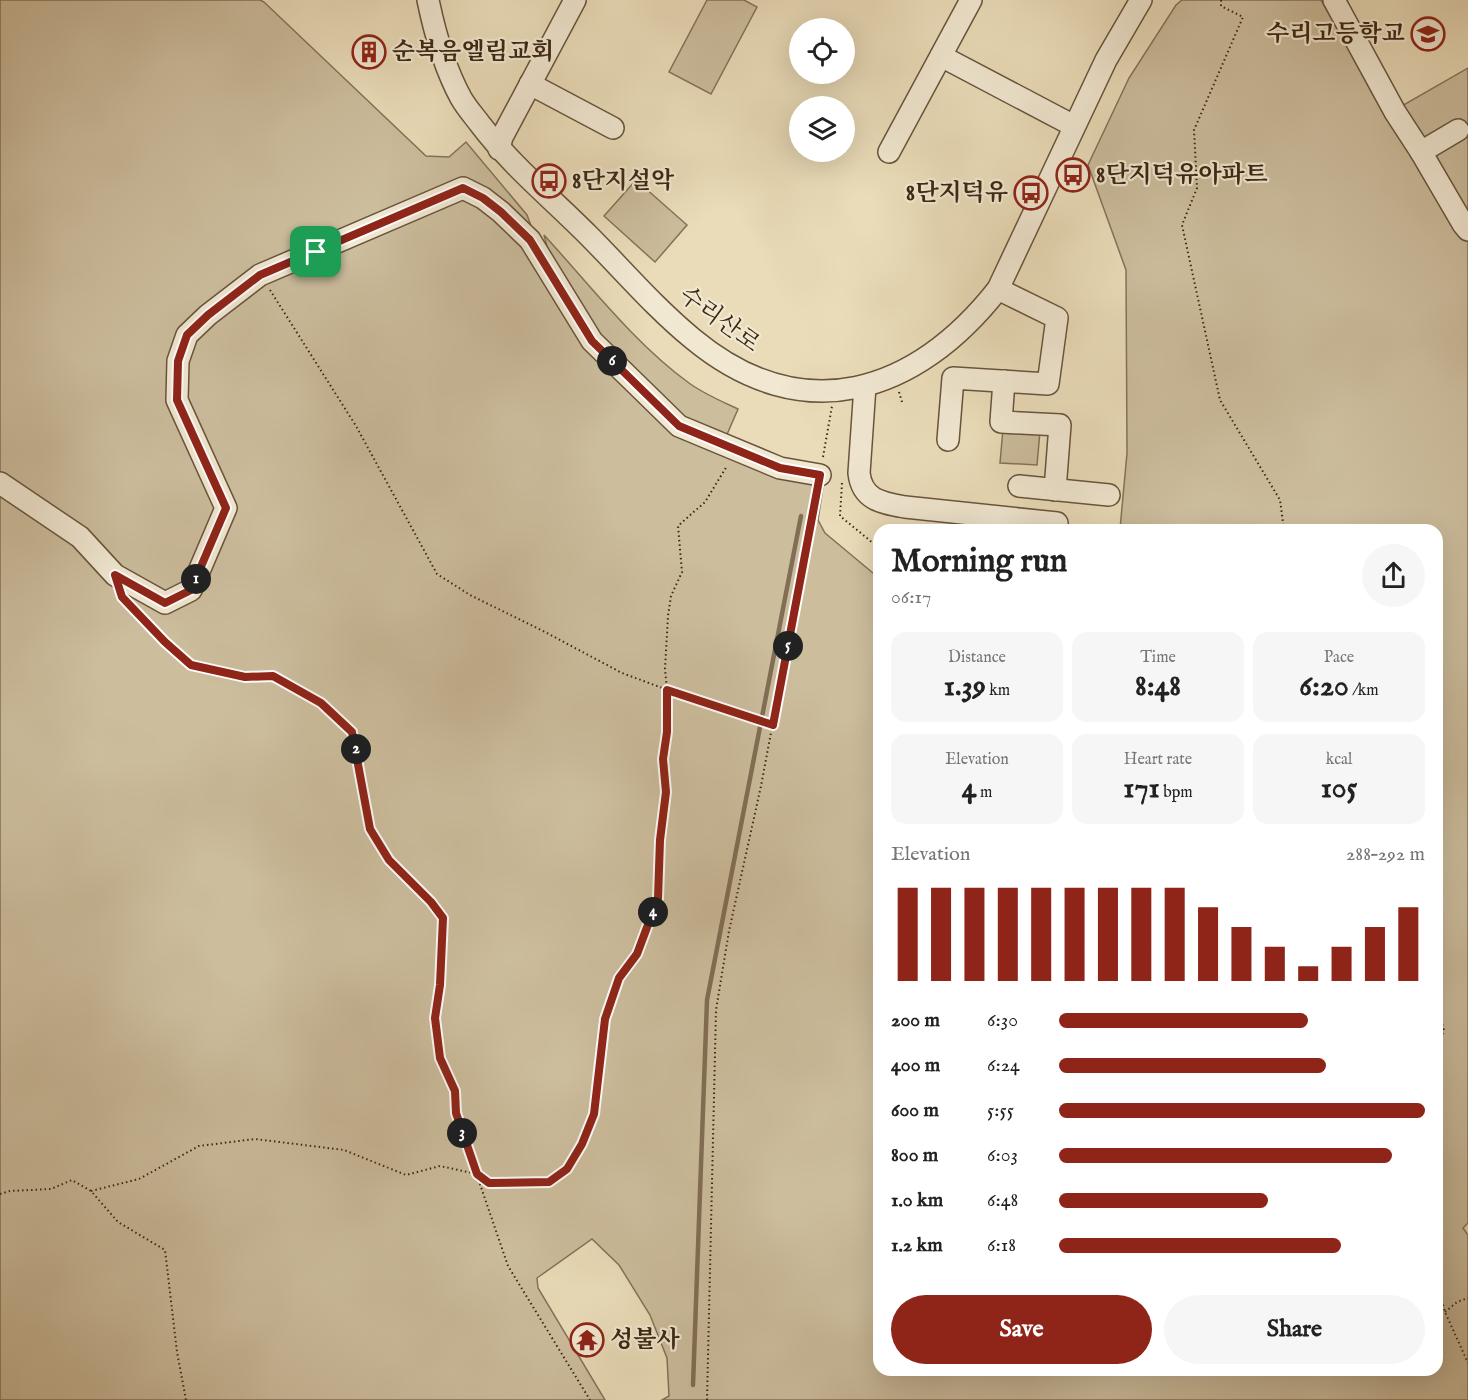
<!DOCTYPE html>
<meta charset="utf-8">
<style>
:root{--surface:#fff;--page:#f6f6f6;--text:#222;--muted:#767676;--accent:#8f2418}
body{margin:0;font-family:"IM FELL English","Noto Serif KR",serif;background:var(--page);color:var(--text);height:100vh;display:flex;flex-direction:column;font-size:22px;white-space:nowrap}
*{box-sizing:border-box;margin:0}
p{font-size:20px;color:var(--muted)}
.icon{flex:none;width:33px;height:33px;fill:none;stroke:currentColor;stroke-width:2;stroke-linecap:round;stroke-linejoin:round}
.map{position:relative;flex:1;overflow:hidden}
.sheet{position:absolute;left:873px;top:524px;width:570px;height:852px;display:flex;flex-direction:column;background:var(--surface);border-radius:18px;box-shadow:0 6px 24px #0002}
.sheet>*{flex:none}
.buttons{position:absolute;left:789px;top:18px;display:grid;gap:12px}
.buttons a{display:grid;place-items:center;width:66px;height:66px;border-radius:50%;background:var(--surface);box-shadow:0 6px 24px #0002;font-size:30px}
.pin{position:absolute;display:grid;place-items:center;width:51px;height:51px;color:#fff;margin:-26px;border-radius:12px;box-shadow:0 3px 9px #0006}
.km{position:absolute;width:30px;height:30px;margin:-15px;border-radius:50%;background:#222;color:#fff;font-size:16px;line-height:30px;text-align:center}
.round{display:grid;place-items:center;flex:none;width:63px;height:63px;border-radius:32px;background:var(--page)}
.overview{display:flex;align-items:center;justify-content:space-between;height:102px;padding:0 18px}
h1{font-size:33px;font-weight:800;line-height:45px}
.metrics{display:grid;grid-template-columns:repeat(3,1fr);gap:9px;height:102px;padding:6px 18px}
.metrics div{display:grid;align-content:center;border-radius:15px;background:var(--page);text-align:center}
.metrics b{font-size:30px;font-weight:800}
.metrics small{font-size:16px;font-weight:400}
.metrics p{font-size:16px}
.chart{height:168px;padding:12px 18px}
.chart p{display:flex;justify-content:space-between}
.chart svg{width:100%;height:108px;margin-top:6px;stroke:var(--accent);stroke-width:6}
.action{display:flex;gap:12px;margin-top:auto;padding:12px 18px}
.action a{flex:1;height:69px;border-radius:36px;background:var(--accent);color:#fff;font-size:24px;font-weight:800;line-height:69px;text-align:center}
.action a+a{background:var(--page);color:var(--text)}
ul{padding:0 18px;list-style:none;font-size:20px}
li{display:grid;grid-template-columns:96px 72px 1fr;align-items:center;height:45px}
li i{height:15px;border-radius:8px;background:var(--accent)}
.map>svg:first-child{display:block}
.green{fill:#ccbd9d;stroke:#847258;stroke-width:1.5}
.lines{fill:none;stroke-linecap:round;stroke-linejoin:round}
.stream{stroke:#816e55;stroke-width:4.5}
.minor-casing{stroke:#68543c;stroke-width:24}
.path{stroke:#3c2713;stroke-width:2;stroke-dasharray:1.5 3;stroke-linecap:butt}
.minor{stroke:#f1e8d2;stroke-width:21}
.route-casing{stroke:#fff;stroke-width:12}
.route{stroke:#8f2418;stroke-width:8}
.labels{text-anchor:middle;dominant-baseline:central;stroke-width:4.5;stroke-linejoin:round;paint-order:stroke}
.poi-label{font-size:24px;font-weight:bold;fill:#3c2713;stroke:#f1e8d2;text-anchor:start}
.street-label{font-size:24px;fill:#3c2713;stroke:#f1e8d2}
</style>
<div class="map">
<svg width="1468" height="1400" viewBox="0 0 1468 1400">
<rect width="100%" height="100%" fill="#eadcb9"/>
<filter id="stains"><feTurbulence type="fractalNoise" baseFrequency=".00333" numOctaves="4"/><feColorMatrix values="0 0 0 0 .2 0 0 0 0 .09 0 0 0 0 .02 0 0 0 .5 -.17"/></filter>
<radialGradient id="worn" r=".72"><stop offset=".6" stop-color="#630" stop-opacity="0"/><stop offset="1" stop-color="#630" stop-opacity=".3"/></radialGradient>
<g class="green">
<path d="M0 0H260L264 2 426 156 449 157 466 142 527 215 556 294 679 426 825 474 818 520 825 533 879 578V1370H1437V530L1120 529 1127 453 1126 270 1088 165 1129 78 1176 5 1182 0H1321L1388 114 1468 68V1223L1463 1228 1468 1235V1400H662L669 1396 667 1358 650 1315 619 1265 592 1239 537 1278 538 1288 605 1400H0Z"/>
<path d="M707 0H744L757 7 711 94 669 72Z"/>
<path d="M636 180 687 225 655 262 604 216Z"/>
<path d="M544 235C589 284 635 344 689 383 704 394 721 401 738 409L725 439 687 421 596 338 554 273Z"/>
<path d="M1003 429 1040 431 1037 465 1000 463Z"/>
</g>
<g class="lines">
<path class="stream" d="M693 1385 707 1000 801 516"/>
<g class="minor-casing">
<g id="minor">
<path d="M428 0C435 34 444 67 461 98 466 107 474 116 480 124 511 165 551 198 587 234 622 269 654 307 693 339 803 430 916 394 998 289L1106 60 1141 0"/>
<path d="M1334 0 1395 112 1421 152 1458 130"/>
<path d="M941 56 1074 126"/>
<path d="M530 84 613 128"/>
<path d="M499 149 502 137 575 0"/>
<path d="M889 152 971 0"/>
<path d="M1421 152 1463 224 1468 230"/>
<path d="M1004 381 1001 422 1060 425 1055 490"/>
<path d="M865 386 859 473C862 500 882 503 905 507L1057 523"/>
<path d="M948 440 953 378 1048 384 1057 318 998 289"/>
<path d="M0 483 80 537 115 575 165 603 191 590 226 508 177 400 178 361 187 335 208 315 260 275 463 188 483 198 501 212 530 240 592 341 679 426 780 468 820 475"/>
<path d="M1019 486 1109 495"/>
</g>
</g>
<g class="path">
<path d="M1221 0V6L1243 17 1194 130 1197 188 1182 225 1220 400 1280 500 1284 530"/>
<path d="M270 290 356 426 437 574 470 595 545 632 622 673 700 702 773 725"/>
<path d="M899 392 902 402"/>
<path d="M823 457 832 406"/>
<path d="M842 483 840 516 879 548"/>
<path d="M129 604 165 642 191 665 245 677 273 676 321 703 352 732 370 829 389 860 431 902 443 918 440 985 435 1018 440 1058 455 1091 456 1114 508 1266 590 1400"/>
<path d="M1437 1007 1444 1030 1437 1048"/>
<path d="M91 1191 139 1179 199 1146 255 1139 344 1150 406 1175 440 1166 477 1174 489 1183 549 1182 567 1169 582 1144 594 1114 605 1019 619 978 637 954 658 898 660 840 666 792 662 759 667 732V690L665 669 668 616 671 596 682 572 678 526 705 502 727 466"/>
<path d="M0 1194 10 1191 51 1189 72 1180 91 1191 118 1222 165 1250 177 1352 186 1400"/>
<path d="M1437 1283 1445 1312 1468 1363"/>
<path d="M1445 1312 1457 1302 1468 1298"/>
<path d="M707 1400 716 1010 729 931 761 786 816 492"/>
</g>
<use href="#minor" class="minor"/>
</g>
<g class="lines">
<g class="route-casing">
<path id="route" d="M463 188 483 198 501 212 530 240 592 341 679 426 780 468 820 475 773 725 667 690V732L663 759 666 792 660 840 658 898 637 954 619 978 605 1019 594 1114 582 1144 567 1169 549 1182 489 1183 477 1174 456 1113 455 1091 440 1058 435 1018 440 985 443 918 431 902 389 860 370 829 352 732 321 703 273 676 245 677 191 665 165 642 122 597 115 575 165 603 191 590 226 508 177 400 178 361 187 335 208 315 260 275Z"/>
</g>
<use href="#route" class="route"/>
</g>
<defs>
<g id="school-ring" transform="scale(1.725)"><circle r="9.5" fill="#f1e8d2" stroke="#8f2418" stroke-width="1.5"/><path d="M0-5L7-2L0 1L-7-2ZM-4 1L0 2.5L4 1V4Q0 6-4 4Z" fill="#8f2418"/></g>
<g id="building-ring" transform="scale(1.725)"><circle r="9.5" fill="#f1e8d2" stroke="#8f2418" stroke-width="1.5"/><path d="M-4-6H4V6H1V3H-1V6H-4ZM-2.5-4.3h1.7v1.8h-1.7ZM.8-4.3h1.7v1.8H.8ZM-2.5-1h1.7V.8h-1.7ZM.8-1h1.7V.8H.8Z" fill="#8f2418"/></g>
<g id="bus-ring" transform="scale(1.725)"><circle r="9.5" fill="#f1e8d2" stroke="#8f2418" stroke-width="1.5"/><path d="M-5-6H5V4H4V6H2V4H-2V6H-4V4H-5ZM-3.5-4V0h7V-4ZM-3.5 1.2v1.5H-2V1.2ZM2 1.2v1.5H3.5V1.2Z" fill="#8f2418"/></g>
<g id="temple-ring" transform="scale(1.725)"><circle r="9.5" fill="#f1e8d2" stroke="#8f2418" stroke-width="1.5"/><path d="M0-6L5-2H3V0L6.5 2.5H4V6H1.5V3h-3V6H-4V2.5H-6.5L-3 0V-2H-5Z" fill="#8f2418"/></g>
</defs>
<g fill-rule="evenodd">
<use href="#school-ring" x="1428" y="34"/>
<use href="#building-ring" x="369" y="52"/>
<use href="#bus-ring" x="1073" y="175"/>
<use href="#bus-ring" x="549" y="181"/>
<use href="#bus-ring" x="1031" y="193"/>
<use href="#temple-ring" x="587" y="1340"/>
</g>
<g class="labels">
<g class="poi-label">
<text x="1405" y="34" text-anchor="end">수리고등학교</text>
<text x="392" y="52">순복음엘림교회</text>
<text x="1096" y="175">8단지덕유아파트</text>
<text x="572" y="181">8단지설악</text>
<text x="1008" y="193" text-anchor="end">8단지덕유</text>
<text x="610" y="1340">성불사</text>
</g>
<g class="street-label">
<text transform="translate(719 320) rotate(36)">수리산로</text>
</g>
</g>
<rect width="100%" height="100%" filter="url(#stains)"/>
<rect width="100%" height="100%" fill="url(#worn)"/>
</svg>
<div class="buttons">
<a><svg class="icon" aria-label="locate" viewBox="0 0 24 24"><circle cx="12" cy="12" r="6"/><path d="M12 2v4M12 18v4M2 12h4M18 12h4"/></svg></a>
<a><svg class="icon" aria-label="layers" viewBox="0 0 24 24"><path d="M12 4l9 5-9 5-9-5zM3 14l9 5 9-5"/></svg></a>
</div>
<div class="pin" style="left:316px;top:252px;background:#1e9e55"><svg class="icon" aria-label="arrive" viewBox="0 0 24 24"><path d="M6 21V4h12l-3 4 3 4H6"/></svg></div>
<b class="km" style="left:196px;top:579px">1</b>
<b class="km" style="left:356px;top:749px">2</b>
<b class="km" style="left:462px;top:1133px">3</b>
<b class="km" style="left:653px;top:912px">4</b>
<b class="km" style="left:788px;top:646px">5</b>
<b class="km" style="left:612px;top:361px">6</b>
<section class="sheet">
<div class="overview"><div><h1>Morning run</h1><p>06:17</p></div><a class="round"><svg class="icon" aria-label="share" viewBox="0 0 24 24"><path d="M12 15V3M7 8l5-5 5 5M5 13v7h14v-7"/></svg></a></div>
<div class="metrics">
<div><p>Distance</p><b>1.39<small> km</small></b></div>
<div><p>Time</p><b>8:48</b></div>
<div><p>Pace</p><b>6:20<small> /km</small></b></div>
</div>
<div class="metrics">
<div><p>Elevation</p><b>4<small> m</small></b></div>
<div><p>Heart rate</p><b>171<small> bpm</small></b></div>
<div><p>kcal</p><b>105</b></div>
</div>
<div class="chart"><p><span>Elevation</span>288–292 m</p>
<svg viewBox="0 0 160 44" preserveAspectRatio="none"><path d="M5 44V6M15 44V6M25 44V6M35 44V6M45 44V6M55 44V6M65 44V6M75 44V6M85 44V6M95 44V14M105 44V22M115 44V30M125 44V38M135 44V30M145 44V22M155 44V14"/></svg>
</div>
<ul>
<li><b>200 m</b>6:30<i style="width:68%"></i></li>
<li><b>400 m</b>6:24<i style="width:73%"></i></li>
<li><b>600 m</b>5:55<i style="width:100%"></i></li>
<li><b>800 m</b>6:03<i style="width:91%"></i></li>
<li><b>1.0 km</b>6:48<i style="width:57%"></i></li>
<li><b>1.2 km</b>6:18<i style="width:77%"></i></li>
</ul>
<div class="action"><a>Save</a><a>Share</a></div>
</section>
</div>
